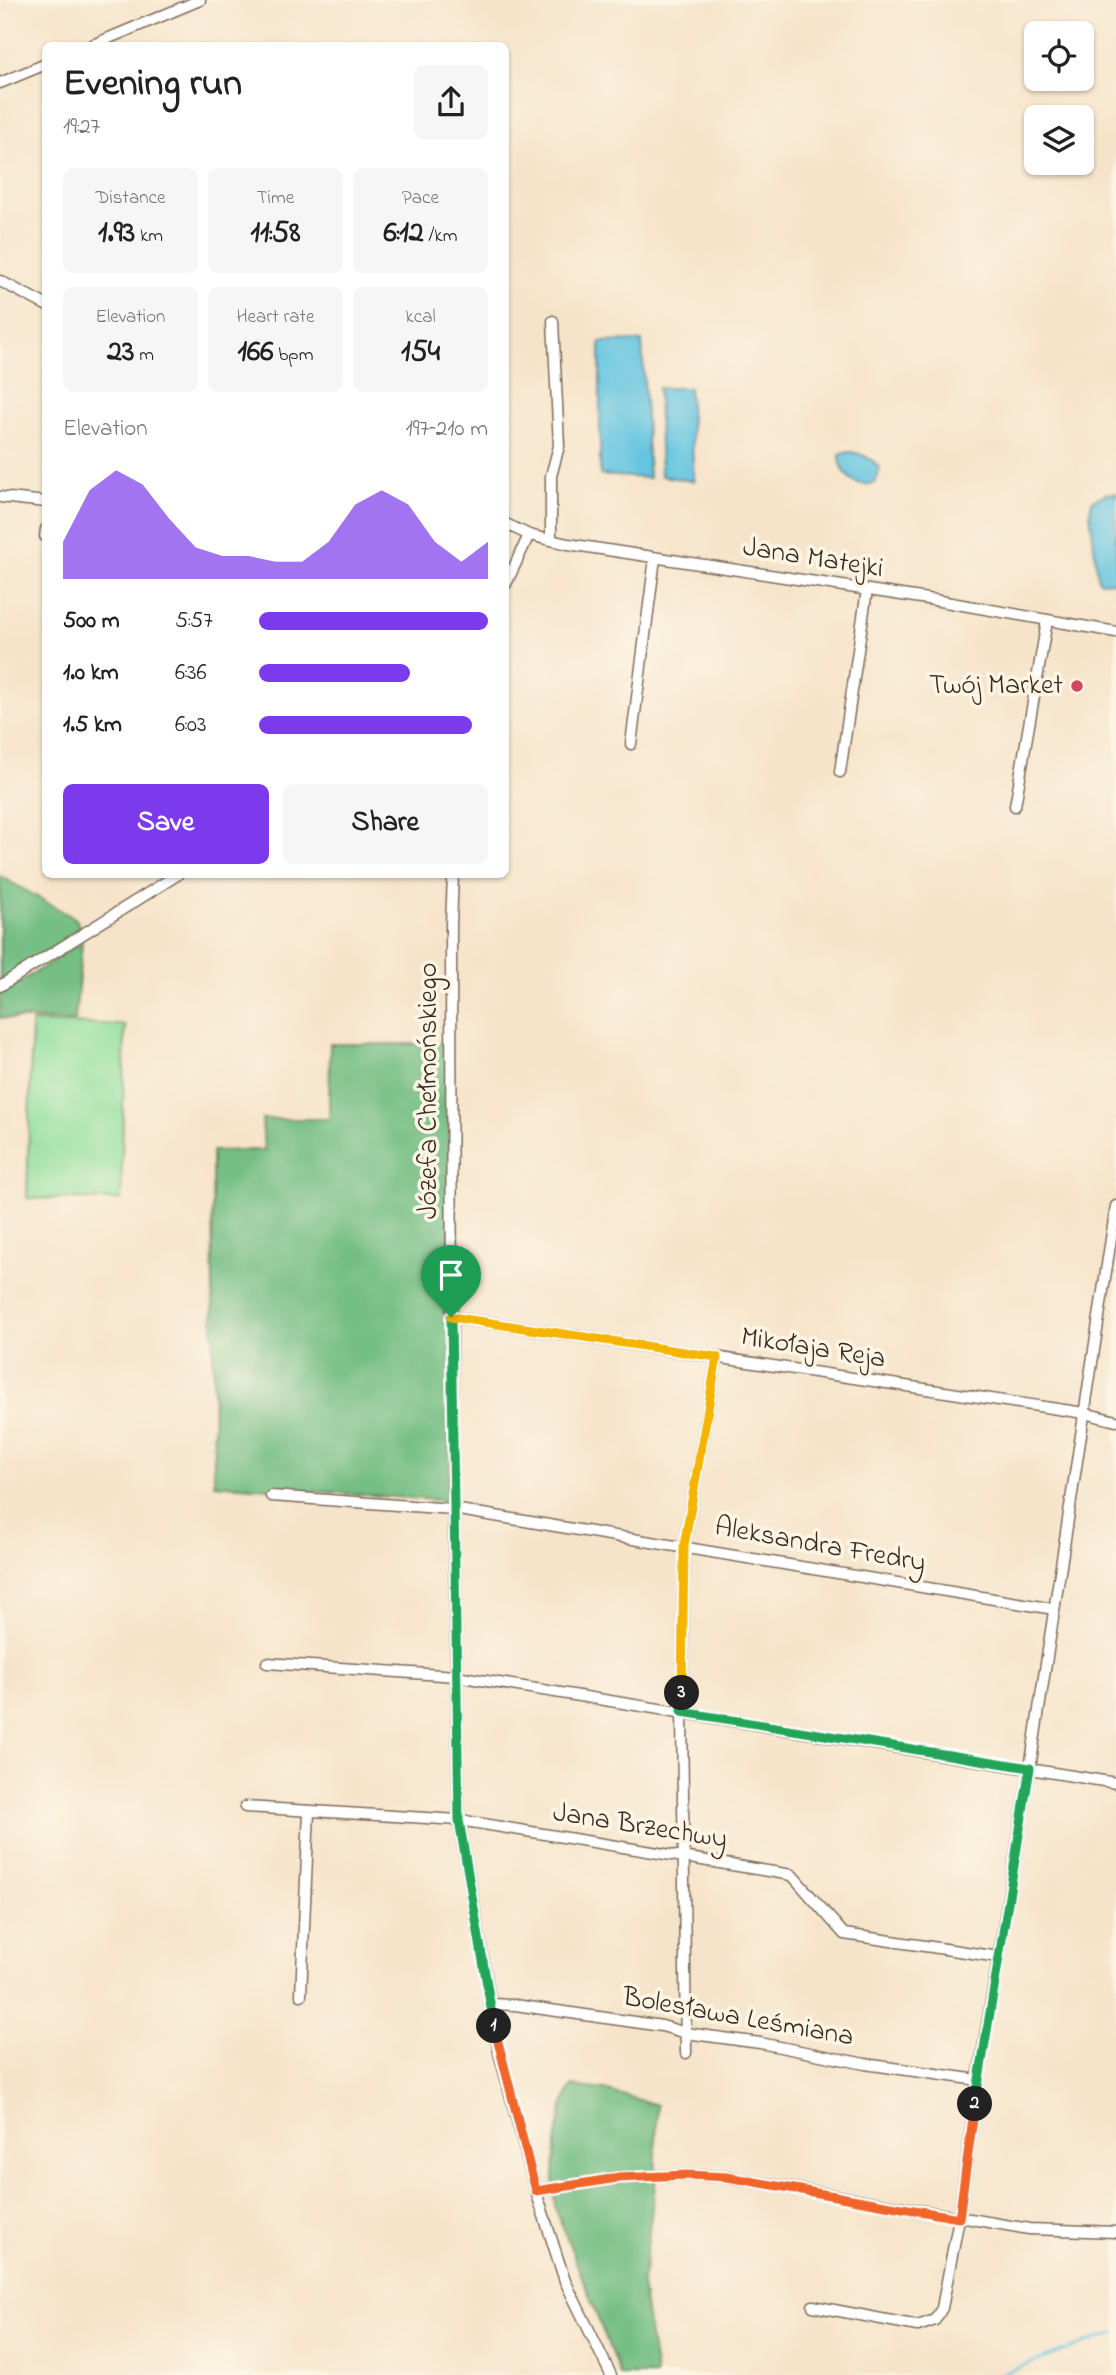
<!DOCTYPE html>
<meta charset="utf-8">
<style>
:root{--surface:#fff;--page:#f6f6f6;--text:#222;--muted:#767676;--accent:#7c3aed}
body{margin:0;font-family:"Indie Flower",sans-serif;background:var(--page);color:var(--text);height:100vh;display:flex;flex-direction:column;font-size:26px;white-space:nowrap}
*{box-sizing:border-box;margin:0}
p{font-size:23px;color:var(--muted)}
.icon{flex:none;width:38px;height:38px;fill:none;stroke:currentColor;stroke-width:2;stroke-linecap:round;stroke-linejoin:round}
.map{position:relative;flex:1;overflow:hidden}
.side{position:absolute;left:42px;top:42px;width:467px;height:836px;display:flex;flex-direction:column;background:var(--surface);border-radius:10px;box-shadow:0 2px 5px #0004}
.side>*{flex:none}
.buttons{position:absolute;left:1024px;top:21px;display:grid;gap:14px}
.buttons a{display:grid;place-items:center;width:70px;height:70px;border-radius:10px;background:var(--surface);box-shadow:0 2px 5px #0004;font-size:35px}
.pin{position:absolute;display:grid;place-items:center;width:60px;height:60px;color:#fff;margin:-72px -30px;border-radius:50% 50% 50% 0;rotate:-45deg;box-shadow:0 0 7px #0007}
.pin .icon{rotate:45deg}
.km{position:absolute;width:35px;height:35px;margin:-18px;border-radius:50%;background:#222;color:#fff;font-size:19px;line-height:35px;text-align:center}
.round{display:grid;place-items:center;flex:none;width:74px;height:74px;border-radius:10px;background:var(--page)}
.summary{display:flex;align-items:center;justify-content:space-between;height:119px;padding:0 21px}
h1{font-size:38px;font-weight:700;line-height:52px}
.stats{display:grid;grid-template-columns:repeat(3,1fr);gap:10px;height:119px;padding:7px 21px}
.stats div{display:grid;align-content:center;border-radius:10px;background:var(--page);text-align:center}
.stats b{font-size:30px;font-weight:700}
.stats small{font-size:19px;font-weight:400}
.stats p{font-size:19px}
.chart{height:196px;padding:14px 21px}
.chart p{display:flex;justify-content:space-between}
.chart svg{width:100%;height:126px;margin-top:7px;fill:var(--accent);opacity:.7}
.primary-button{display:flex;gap:14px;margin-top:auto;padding:14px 21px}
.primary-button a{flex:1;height:80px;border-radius:10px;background:var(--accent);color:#fff;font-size:28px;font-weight:700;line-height:80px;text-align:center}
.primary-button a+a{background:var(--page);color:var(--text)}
ul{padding:0 21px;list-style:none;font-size:23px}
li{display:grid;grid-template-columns:112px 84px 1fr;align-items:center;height:52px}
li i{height:18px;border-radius:9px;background:var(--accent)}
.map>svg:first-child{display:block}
.green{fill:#90df9d;stroke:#66845e;stroke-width:2}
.forest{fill:#74be84;stroke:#587451;stroke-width:2}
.water{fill:#63c5e1;stroke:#4f7880;stroke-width:2}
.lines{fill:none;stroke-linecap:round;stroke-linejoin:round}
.stream{stroke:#63c5e1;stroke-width:2.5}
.street-casing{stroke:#7c6b5a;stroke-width:13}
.street{stroke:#fff;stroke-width:10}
.split-1-casing{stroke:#fff;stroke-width:14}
.split-2-casing{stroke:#fff;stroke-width:14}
.split-3-casing{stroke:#fff;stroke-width:14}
.split-4-casing{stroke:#fff;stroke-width:14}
.split-1{stroke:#22a559;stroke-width:9}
.split-2{stroke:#f0652b;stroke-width:9}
.split-3{stroke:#22a559;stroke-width:9}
.split-4{stroke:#f5b400;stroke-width:9}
.poi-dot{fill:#d1495b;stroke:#fcf5e5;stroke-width:2.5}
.labels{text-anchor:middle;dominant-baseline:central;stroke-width:7;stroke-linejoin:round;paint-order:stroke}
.street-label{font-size:28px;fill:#3b2a1e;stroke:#fcf5e5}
.poi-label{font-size:28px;fill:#3b2a1e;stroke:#fcf5e5;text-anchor:end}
</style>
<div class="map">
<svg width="1116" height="2375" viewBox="0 0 1116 2375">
<rect width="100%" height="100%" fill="#fcf5e5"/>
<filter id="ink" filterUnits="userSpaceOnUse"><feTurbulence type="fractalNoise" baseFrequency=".0143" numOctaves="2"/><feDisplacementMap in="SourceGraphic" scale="14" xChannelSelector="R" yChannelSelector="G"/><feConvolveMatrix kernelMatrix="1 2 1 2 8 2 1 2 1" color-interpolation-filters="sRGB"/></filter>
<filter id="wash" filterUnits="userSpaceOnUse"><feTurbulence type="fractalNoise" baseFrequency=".00686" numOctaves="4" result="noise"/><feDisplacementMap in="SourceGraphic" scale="28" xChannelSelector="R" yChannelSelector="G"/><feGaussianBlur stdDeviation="1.57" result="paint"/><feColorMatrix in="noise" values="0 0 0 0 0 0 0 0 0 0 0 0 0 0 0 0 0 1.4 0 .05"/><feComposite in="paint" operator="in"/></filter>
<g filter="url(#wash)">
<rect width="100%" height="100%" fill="#f6e4ca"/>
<path class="green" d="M32 1022 125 1025 121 1200 27 1198Z"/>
<g class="forest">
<path d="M0 876 76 919 81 930 0 981Z"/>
<path d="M82 942 75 1021 0 1018V995Z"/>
<path d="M330 1044H448L451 1154 449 1501 214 1484 212 1151 264 1150 262 1119H329Z"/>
<path d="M572 2086 604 2090 657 2105 655 2186 642 2286 656 2375H620L555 2207C552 2172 555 2115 572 2086Z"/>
</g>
<g class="water">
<path d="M642 341 649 478 600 475V342Z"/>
<path d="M658 388H689L694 481 661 476Z"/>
<path d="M848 452C859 452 874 459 880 469L875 483C856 488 839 475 840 455Z"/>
<path d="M1116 493V581L1101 582 1098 579 1090 513 1092 501 1105 494Z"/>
</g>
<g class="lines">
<path class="stream" d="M999 2375 1116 2332"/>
</g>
</g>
<g filter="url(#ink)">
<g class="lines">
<g class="street-casing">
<g id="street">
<path d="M90 46 200 0"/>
<path d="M0 83 46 64"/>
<path d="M0 281 46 305"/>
<path d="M0 497 46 502"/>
<path d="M506 524 529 535 568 544 934 600 1116 632"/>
<path d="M45 536 46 529"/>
<path d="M551 540V476L559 446 553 321"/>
<path d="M506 584 529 535"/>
<path d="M631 744 655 558"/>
<path d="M840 772 867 590"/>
<path d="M1015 806 1047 621"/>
<path d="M453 875 451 925 452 1412 459 1820 499 2052 536 2191 565 2281 611 2375"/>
<path d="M0 986 177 875"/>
<path d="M451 1317 1084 1413 1116 1421"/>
<path d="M271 1496 453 1509 1054 1609"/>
<path d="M267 1663 456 1676 1116 1783"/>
<path d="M245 1807 459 1820 792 1875 844 1934 999 1957"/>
<path d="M301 1995 309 1811"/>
<path d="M490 2004 515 2005 662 2026 686 2033 760 2043 865 2064 978 2080"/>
<path d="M686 2053 682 1712 684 1546 717 1357"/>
<path d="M536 2191 617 2178 687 2175 727 2177 1029 2229 1116 2232"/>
<path d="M813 2306 918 2326 935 2320 942 2308 959 2218 978 2080 1030 1768 1116 1206"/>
</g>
</g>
<use href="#street" class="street"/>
</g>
</g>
<g class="lines" filter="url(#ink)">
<g class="split-1-casing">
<path id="split-1" d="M451 1317 459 1820 494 2026"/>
</g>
<g class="split-2-casing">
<path id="split-2" d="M494 2026 536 2191 617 2178 687 2175 727 2177 959 2218 975 2104"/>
</g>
<g class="split-3-casing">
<path id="split-3" d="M682 1693V1712L1030 1768 975 2104"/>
</g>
<g class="split-4-casing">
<path id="split-4" d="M451 1317 717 1357 684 1546 682 1693"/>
</g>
<use href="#split-1" class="split-1"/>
<use href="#split-2" class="split-2"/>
<use href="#split-3" class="split-3"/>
<use href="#split-4" class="split-4"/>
</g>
<circle class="poi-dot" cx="1077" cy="686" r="7"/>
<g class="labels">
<g class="street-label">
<text transform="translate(813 559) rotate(9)">Jana Matejki</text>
<text transform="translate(429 1091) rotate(-90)">Józefa Chełmońskiego</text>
<text transform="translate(813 1349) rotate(9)">Mikołaja Reja</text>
<text transform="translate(820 1546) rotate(10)">Aleksandra Fredry</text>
<text transform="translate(640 1827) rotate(9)">Jana Brzechwy</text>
<text transform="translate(738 2018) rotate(10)">Bolesława Leśmiana</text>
</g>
<g class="poi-label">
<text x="1063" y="686">Twój Market</text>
</g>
</g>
</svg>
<div class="buttons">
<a><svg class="icon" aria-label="locate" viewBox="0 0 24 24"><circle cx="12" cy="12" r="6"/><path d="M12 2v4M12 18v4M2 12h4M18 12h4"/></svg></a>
<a><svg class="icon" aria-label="layers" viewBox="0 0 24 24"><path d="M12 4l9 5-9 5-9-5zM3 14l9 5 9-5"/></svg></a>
</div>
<div class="pin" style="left:451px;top:1317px;background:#1e9e55"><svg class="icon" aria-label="arrive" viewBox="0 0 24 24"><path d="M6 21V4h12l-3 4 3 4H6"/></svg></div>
<b class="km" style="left:494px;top:2026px">1</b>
<b class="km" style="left:975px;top:2104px">2</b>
<b class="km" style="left:682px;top:1693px">3</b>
<section class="side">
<div class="summary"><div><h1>Evening run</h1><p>19:27</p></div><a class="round"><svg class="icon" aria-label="share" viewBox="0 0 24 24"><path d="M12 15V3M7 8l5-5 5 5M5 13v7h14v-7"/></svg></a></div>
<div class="stats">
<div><p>Distance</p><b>1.93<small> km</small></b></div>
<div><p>Time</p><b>11:58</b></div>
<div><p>Pace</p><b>6:12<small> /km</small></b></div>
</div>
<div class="stats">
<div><p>Elevation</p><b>23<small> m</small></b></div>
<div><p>Heart rate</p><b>166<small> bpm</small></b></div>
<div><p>kcal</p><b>154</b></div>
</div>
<div class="chart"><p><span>Elevation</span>197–210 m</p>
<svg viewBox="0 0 160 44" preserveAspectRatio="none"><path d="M0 44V31L10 13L20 6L30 11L40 23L50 33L60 36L70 36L80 38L90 38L100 31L110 18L120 13L130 18L140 31L150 38L160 31V44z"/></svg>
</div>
<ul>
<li><b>500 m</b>5:57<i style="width:100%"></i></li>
<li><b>1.0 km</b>6:36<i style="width:66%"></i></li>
<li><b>1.5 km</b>6:03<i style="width:93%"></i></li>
</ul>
<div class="primary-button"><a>Save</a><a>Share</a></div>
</section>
</div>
